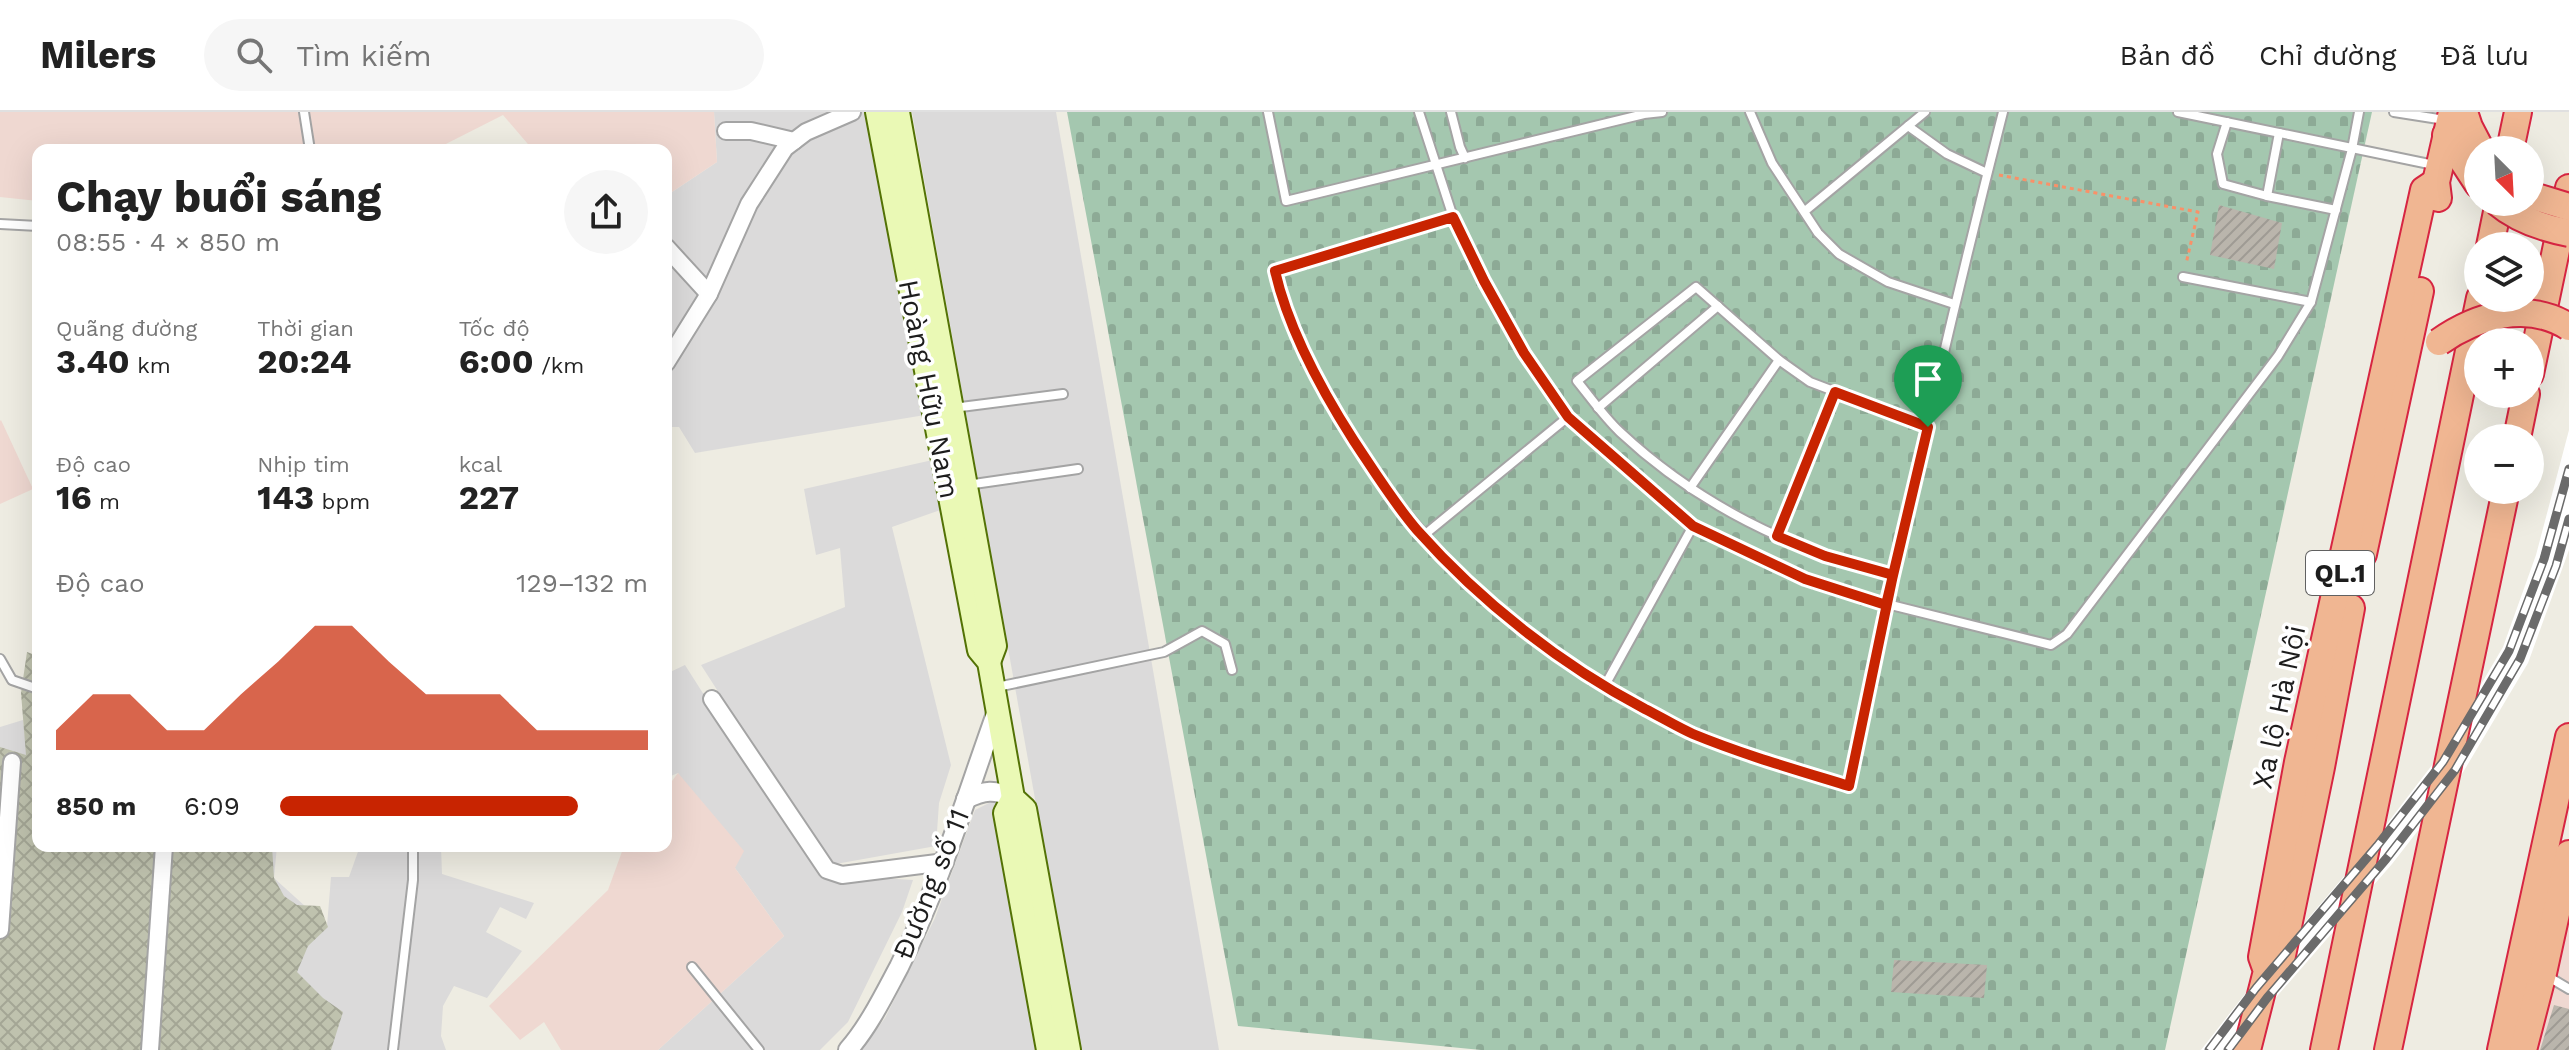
<!DOCTYPE html>
<html lang="vi">
<meta charset="utf-8">
<style>
:root{--surface:#fff;--page:#f6f6f6;--text:#222;--muted:#767676;--line:#e0e0e0;--accent:#c82401}
body{margin:0;font-family:"Work Sans",sans-serif;background:var(--page);color:var(--text);height:100vh;display:flex;flex-direction:column;font-size:30px;white-space:nowrap}
*{box-sizing:border-box;margin:0}
p{font-size:26px;color:var(--muted)}
.icon{flex:none;width:44px;height:44px;fill:none;stroke:currentColor;stroke-width:2;stroke-linecap:round;stroke-linejoin:round}
.map{position:relative;flex:1;overflow:hidden}
.panel{position:absolute;left:32px;top:32px;width:640px;height:708px;display:flex;flex-direction:column;background:var(--surface);border-radius:16px;box-shadow:0 8px 32px #0002}
.panel>*{flex:none}
.needle{width:52px;rotate:156deg}
.tools{position:absolute;left:2464px;top:24px;display:grid;gap:16px}
.tools a{display:grid;place-items:center;width:80px;height:80px;border-radius:50%;background:var(--surface);box-shadow:0 8px 32px #0002;font-size:40px}
.pin{position:absolute;display:grid;place-items:center;width:68px;height:68px;color:#fff;margin:-82px -34px;border-radius:50% 50% 50% 0;rotate:-45deg;box-shadow:0 0 8px #0007}
.pin .icon{rotate:45deg}
.round{display:grid;place-items:center;flex:none;width:84px;height:84px;border-radius:42px;background:var(--page)}
.head{display:flex;align-items:center;justify-content:space-between;height:136px;padding:0 24px}
h1{font-size:44px;font-weight:700;line-height:60px}
.metrics{display:grid;grid-template-columns:repeat(3,1fr);gap:12px;height:136px;padding:8px 24px}
.metrics div{display:grid;align-content:center}
.metrics b{font-size:34px;font-weight:700}
.metrics small{font-size:22px;font-weight:400}
.metrics p{font-size:22px}
.chart{height:224px;padding:16px 24px}
.chart p{display:flex;justify-content:space-between}
.chart svg{width:100%;height:144px;margin-top:8px;fill:var(--accent);opacity:.7}
ul{padding:0 24px;list-style:none;font-size:26px}
li{display:grid;grid-template-columns:128px 96px 1fr;align-items:center;height:60px}
li i{height:20px;border-radius:10px;background:var(--accent)}
header{display:flex;align-items:center;gap:48px;box-sizing:border-box;height:112px;padding:0 40px;background:var(--surface);border-bottom:2px solid var(--line)}
header strong{font-size:38px}
nav{display:flex;gap:44px;margin-inline-start:auto;font-size:28px}
.search{width:560px;height:72px;background:var(--page);display:flex;align-items:center;gap:20px;box-sizing:border-box;padding:0 28px;border-radius:44px;color:var(--muted);font-size:30px}
.map>svg:first-child{display:block}
.residential{fill:#dbdada}
.commercial{fill:#efd8d1}
.construction{fill:url(#construction-cross-hatch)}
.cemetery{fill:url(#cemetery-stones)}
.pier{fill:#fff}
.building{fill:url(#building-hatch)}
.lines{fill:none;stroke-linecap:round;stroke-linejoin:round}
.service-casing{stroke:#a4a4a4;stroke-width:12}
.minor-casing{stroke:#a4a4a4;stroke-width:20}
.tertiary-casing{stroke:#a4a4a4;stroke-width:22}
.secondary-casing{stroke:#537205;stroke-width:26}
.trunk-casing{stroke:#d72542;stroke-width:30}
.path{stroke:#f99169;stroke-width:3;stroke-dasharray:4 4;stroke-linecap:butt}
.service{stroke:#fff;stroke-width:8}
.minor{stroke:#fff;stroke-width:16}
.tertiary{stroke:#fff;stroke-width:18}
.secondary{stroke:#eaf9b5;stroke-width:22}
.trunk{stroke:#f0b692;stroke-width:26}
.rail-casing{stroke:#6b6b6b;stroke-width:9}
.rail{stroke:#fff;stroke-width:6;stroke-dasharray:18;stroke-linecap:butt}
.trunk-bridge-casing{stroke:#d72542;stroke-width:30;stroke-linecap:butt}
.trunk-bridge{stroke:#f0b692;stroke-width:26}
.route-casing{stroke:#fff;stroke-width:16}
.route{stroke:#c82401;stroke-width:10}
.labels{text-anchor:middle;dominant-baseline:central;stroke-width:7;stroke-linejoin:round;paint-order:stroke}
.shield{fill:#fff;stroke:#616161;stroke-width:2}
.shield-label{font-size:26px;font-weight:bold;fill:#1d1d1d}
.street-label{font-size:28px;fill:#1d1d1d;stroke:#fff}
</style>
<header>
<strong>Milers</strong>
<div class="search"><svg class="icon" aria-label="search" viewBox="0 0 24 24"><circle cx="10" cy="10" r="6"/><path d="M15 15l6 6"/></svg>Tìm kiếm</div>
<nav><a>Bản đồ</a><a>Chỉ đường</a><a>Đã lưu</a></nav>
</header>
<div class="map">
<svg width="2569" height="938" viewBox="0 0 2569 938">
<defs>
<pattern id="construction-cross-hatch" width="8" height="8" patternUnits="userSpaceOnUse" patternTransform="scale(2)"><rect width="8" height="8" fill="#bfc2ae"/><path d="M0 0l8 8M0 8l8-8" fill="none" stroke="#a4a695"/></pattern>
<pattern id="cemetery-stones" width="16" height="16" patternUnits="userSpaceOnUse" patternTransform="scale(2)"><rect width="16" height="16" fill="#a4c7af"/><path d="M2 7V4a2 2 0 0 1 4 0v3zM10 15v-3a2 2 0 0 1 4 0v3z" fill="#8daa96"/></pattern>
<pattern id="building-hatch" width="6" height="6" patternUnits="userSpaceOnUse" patternTransform="scale(2)"><rect width="6" height="6" fill="#bab5ac"/><path d="M-1 1l2-2M0 6l6-6M5 7l2-2" fill="none" stroke="#9f9b94"/></pattern>
</defs>
<rect width="100%" height="100%" fill="#eeece2"/>
<g class="residential">
<path d="M714 0H872L925 303 695 341 679 315H666V84L717 50Z"/>
<path d="M912 0H1056L1219 938H1080Z"/>
<path d="M937 347 946 396 892 415 951 653 939 691 936 734 830 753 701 553 845 495 840 436 816 443 804 377Z"/>
<path d="M685 553 818 762 913 768 902 800 848 910 820 938H658L784 824 735 756 678 661 666 666V562Z"/>
<path d="M23 608 38 734H277L274 766 327 814 331 765H349L360 734H466L441 735 442 762 534 791 526 807 500 795 486 820 522 839 487 886 454 874 443 894 441 924 446 938H0V615Z"/>
<path d="M999 686 1041 938H861L885 906 935 806 975 698Z"/>
</g>
<g class="commercial">
<path d="M0 0H714L717 50 666 84V38H533L503 3 434 38H38V89L0 85Z"/>
<path d="M1 308 33 377 0 392V309Z"/>
<path d="M678 661 744 739 735 756 784 824 658 938H561L544 910 520 928 489 894 608 778 624 734H666V677Z"/>
<path d="M2569 776V938H2533Z"/>
</g>
<path class="construction" d="M27 540 38 544V734H272L274 766 284 784 297 793 320 794 328 815 308 834 297 860 323 886 343 900 331 938H0V635L26 643 21 581Z"/>
<path class="cemetery" d="M1067 0H2372L2165 938H1481L1238 914Z"/>
<path class="pier" d="M2569 318V438L2528 551 2462 662 2392 752 2272 890 2237 938H2201L2252 873 2373 730 2439 644 2503 535 2536 443Z"/>
<g class="building">
<path d="M2219 93 2282 111 2274 157 2210 143Z"/>
<path d="M1894 848 1987 853 1984 886 1891 880Z"/>
<path d="M2554 893 2569 897V938H2540Z"/>
</g>
<g class="lines">
<g class="service-casing">
<g id="service">
<path d="M304 0 310 38"/>
<path d="M1268 0 1286 89 1644 2 1662 0"/>
<path d="M1419 0 1453 105 1484 169 1524 241 1568 305 1693 414 1805 467 1851 483 2051 533 2067 522 2278 244 2311 190 2352 37 2359 0"/>
<path d="M1451 0 1460 35 1465 46"/>
<path d="M1750 0 1772 51 1818 121 1839 142 1888 170 1954 192"/>
<path d="M2178 0 2434 53"/>
<path d="M2394 0 2445 8"/>
<path d="M2227 10 2217 42 2223 72 2267 84 2336 98"/>
<path d="M1908 14 1947 42 1987 61"/>
<path d="M2267 84 2279 21"/>
<path d="M1805 99 1925 0"/>
<path d="M1453 105 1275 159C1284 196 1301 232 1318 265 1375 376 1448 461 1548 535 1564 547 1580 561 1597 571 1675 619 1761 648 1849 674 1895 448 1946 223 2003 0"/>
<path d="M0 112 38 114"/>
<path d="M2183 165 2311 190"/>
<path d="M953 296 1063 282"/>
<path d="M1598 296 1718 194"/>
<path d="M967 373 1078 357"/>
<path d="M1690 376 1779 248"/>
<path d="M1423 424 1568 305"/>
<path d="M1777 424 1835 280"/>
<path d="M1893 463C1792 439 1697 392 1620 320 1604 305 1591 286 1577 269L1696 175 1779 248 1810 270 1928 315"/>
<path d="M0 547 12 568 38 577"/>
<path d="M997 575 1164 540 1202 519 1225 532 1232 558"/>
<path d="M1604 575 1693 414"/>
<path d="M692 855 759 938"/>
<path d="M2547 864 2569 877"/>
<path d="M393 938 413 768V734"/>
</g>
</g>
<g class="minor-casing">
<g id="minor">
<path d="M726 19H751L794 29"/>
<path d="M666 135 709 182"/>
<path d="M666 251 709 182 749 92 785 36 806 20 852 0"/>
<path d="M712 587 827 758 842 763 945 750"/>
<path d="M0 818 12 650"/>
<path d="M150 938 164 734"/>
</g>
</g>
<g class="tertiary-casing">
<g id="tertiary">
<path d="M966 687C984 678 995 677 1013 686"/>
<path d="M848 938C869 914 884 883 899 855 940 772 966 685 997 599"/>
</g>
</g>
<g class="secondary-casing">
<g id="secondary">
<path d="M877 0 979 538 989 550 1013 686 1025 697 1069 938"/>
<path d="M898 0 995 534 989 550"/>
<path d="M1013 686 1005 701 1048 938"/>
</g>
</g>
<g class="trunk-casing">
<g id="trunk">
<path d="M2464 0 2469 15 2481 38"/>
<path d="M2446 23 2478 72"/>
<path d="M2510 38 2518 0"/>
<path d="M2438 86 2436 70 2452 0"/>
<path d="M2490 134 2499 90"/>
<path d="M2530 262 2569 76"/>
<path d="M2517 326 2526 282"/>
<path d="M2363 442 2420 179"/>
<path d="M2267 859 2281 848 2321 655 2351 496"/>
<path d="M2247 938 2267 859 2262 845 2298 650 2424 78 2436 70"/>
<path d="M2324 938 2480 186"/>
<path d="M2388 938 2506 378"/>
<path d="M2501 938 2569 625"/>
<path d="M2523 938 2543 861 2569 742"/>
</g>
</g>
<path class="path" d="M1999 63 2198 100 2186 152"/>
<use href="#service" class="service"/>
<use href="#minor" class="minor"/>
<use href="#tertiary" class="tertiary"/>
<use href="#secondary" class="secondary"/>
<use href="#trunk" class="trunk"/>
<g class="rail-casing">
<g id="rail">
<path d="M2209 938 2256 876 2377 734 2443 650 2509 539 2544 447 2569 357"/>
<path d="M2228 938 2267 886 2386 747 2455 658 2520 547 2556 454 2569 407"/>
</g>
</g>
<use href="#rail" class="rail"/>
<g class="trunk-bridge-casing">
<g id="trunk-bridge">
<path d="M2530 83 2569 95"/>
<path d="M2497 90C2517 107 2543 116 2569 121"/>
<path d="M2439 230C2476 204 2527 188 2569 215"/>
</g>
</g>
<use href="#trunk-bridge" class="trunk-bridge"/>
</g>
<g class="lines">
<g class="route-casing">
<path id="route" d="M1928 315 1886 493 1805 467 1693 414 1568 305 1524 241 1484 169 1453 105 1275 159C1288 216 1322 279 1354 329 1374 359 1393 390 1417 418 1481 490 1560 552 1645 597 1661 605 1677 615 1693 622 1744 643 1797 658 1849 674L1893 463 1825 444 1777 424 1835 280 1928 315"/>
</g>
<use href="#route" class="route"/>
</g>
<g class="labels">
<rect class="shield" x="2306" y="439" width="68" height="44" rx="6"/>
<g class="shield-label">
<text x="2340" y="461">QL.1</text>
</g>
<g class="street-label">
<text transform="translate(929 277) rotate(79)">Hoàng Hữu Nam</text>
<text transform="translate(2279 595) rotate(-78)">Xa lộ Hà Nội</text>
<text transform="translate(931 772) rotate(-68)">Đường số 11</text>
</g>
</g>
</svg>
<div class="tools">
<a><svg class="needle" viewBox="-14 -14 28 28"><path d="M0-13l5 13h-10z" fill="#e53935"/><path d="M0 13l5-13h-10z" fill="#767676"/></svg></a>
<a><svg class="icon" aria-label="layers" viewBox="0 0 24 24"><path d="M12 4l9 5-9 5-9-5zM3 14l9 5 9-5"/></svg></a>
<a>+</a>
<a>−</a>
</div>
<div class="pin" style="left:1928px;top:315px;background:#1e9e55"><svg class="icon" aria-label="arrive" viewBox="0 0 24 24"><path d="M6 21V4h12l-3 4 3 4H6"/></svg></div>
<section class="panel">
<div class="head"><div><h1>Chạy buổi sáng</h1><p>08:55 · 4 × 850 m</p></div><a class="round"><svg class="icon" aria-label="share" viewBox="0 0 24 24"><path d="M12 15V3M7 8l5-5 5 5M5 13v7h14v-7"/></svg></a></div>
<div class="metrics">
<div><p>Quãng đường</p><b>3.40<small> km</small></b></div>
<div><p>Thời gian</p><b>20:24</b></div>
<div><p>Tốc độ</p><b>6:00<small> /km</small></b></div>
</div>
<div class="metrics">
<div><p>Độ cao</p><b>16<small> m</small></b></div>
<div><p>Nhịp tim</p><b>143<small> bpm</small></b></div>
<div><p>kcal</p><b>227</b></div>
</div>
<div class="chart"><p><span>Độ cao</span>129–132 m</p>
<svg viewBox="0 0 160 44" preserveAspectRatio="none"><path d="M0 44V38L10 27L20 27L30 38L40 38L50 27L60 17L70 6L80 6L90 17L100 27L110 27L120 27L130 38L140 38L150 38L160 38V44z"/></svg>
</div>
<ul>
<li><b>850 m</b>6:09<i style="width:81%"></i></li>
</ul>
</section>
</div>
